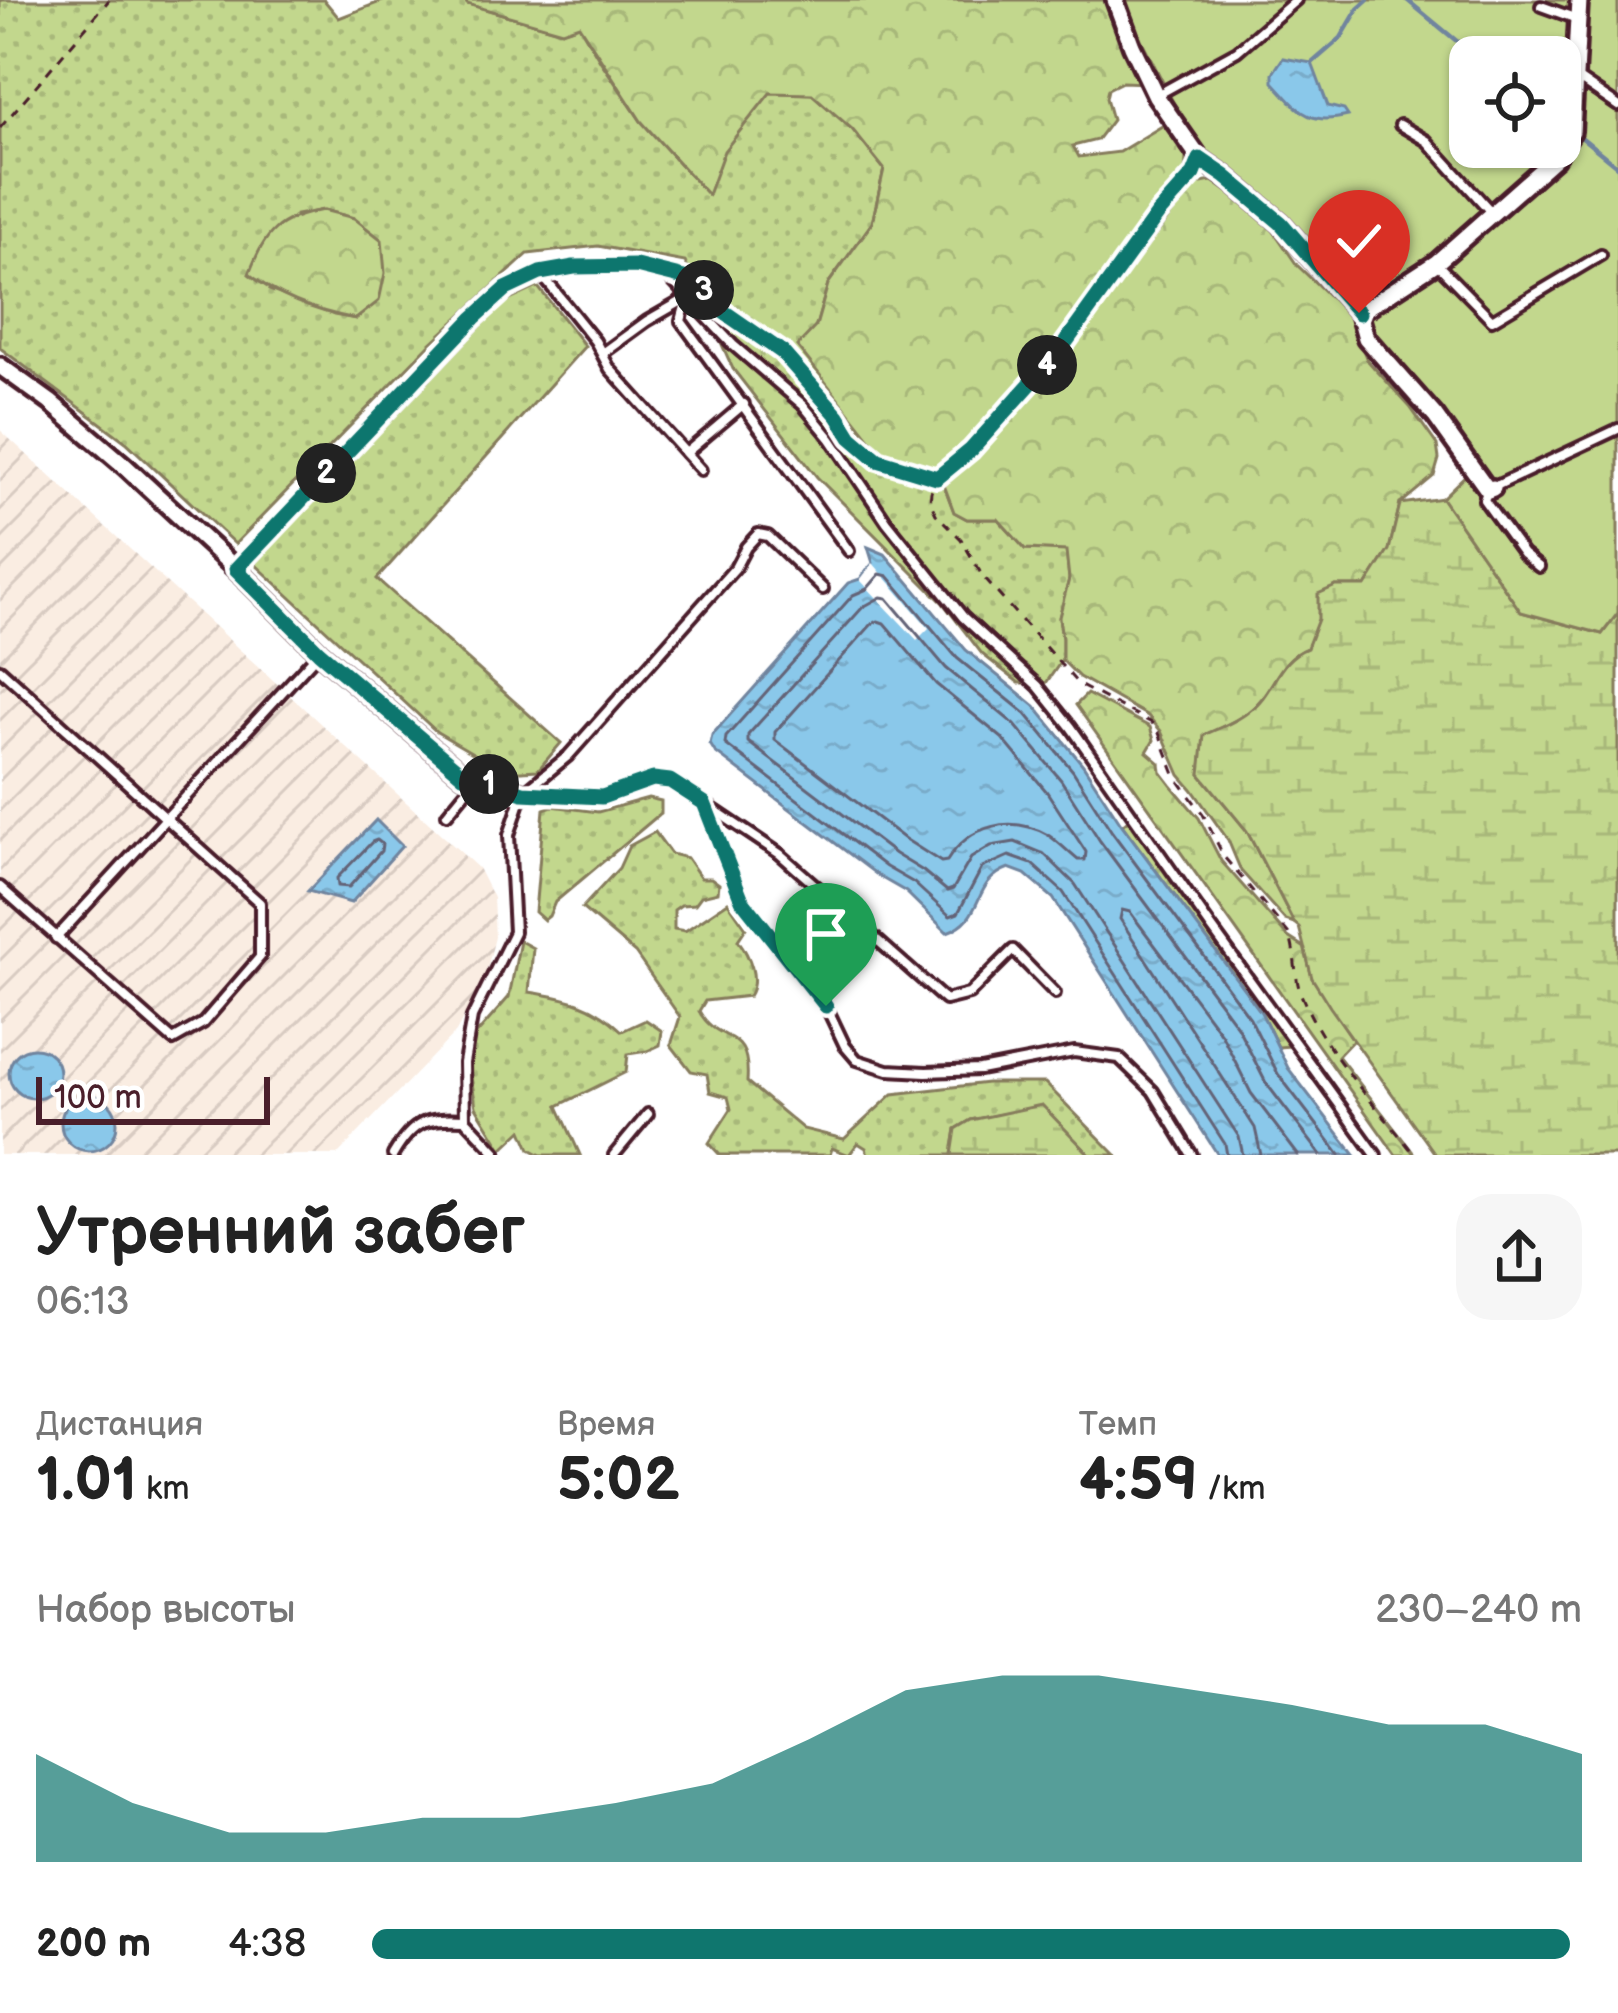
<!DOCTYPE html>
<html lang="ru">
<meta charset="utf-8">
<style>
:root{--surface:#fff;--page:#f6f6f6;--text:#222;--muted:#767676;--accent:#0f766e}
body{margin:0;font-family:"Balsamiq Sans",sans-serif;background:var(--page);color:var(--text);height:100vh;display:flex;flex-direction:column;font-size:45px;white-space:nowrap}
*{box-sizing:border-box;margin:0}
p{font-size:39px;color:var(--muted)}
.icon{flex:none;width:66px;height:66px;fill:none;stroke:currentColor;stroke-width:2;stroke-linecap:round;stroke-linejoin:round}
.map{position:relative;height:1155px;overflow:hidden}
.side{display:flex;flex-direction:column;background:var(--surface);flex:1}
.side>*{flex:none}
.fabs{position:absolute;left:1449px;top:36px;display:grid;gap:24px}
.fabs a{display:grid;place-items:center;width:132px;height:132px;border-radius:24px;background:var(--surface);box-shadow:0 3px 9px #0004;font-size:60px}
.scale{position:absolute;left:36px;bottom:30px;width:234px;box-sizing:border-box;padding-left:12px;border:6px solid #4a1f2b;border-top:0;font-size:33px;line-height:42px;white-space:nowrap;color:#4a1f2b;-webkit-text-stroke:9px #fff;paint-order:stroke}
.pin{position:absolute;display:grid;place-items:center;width:102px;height:102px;color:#fff;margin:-123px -51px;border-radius:50% 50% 50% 0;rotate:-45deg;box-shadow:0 0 12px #0007}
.pin .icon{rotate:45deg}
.km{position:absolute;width:60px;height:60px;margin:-30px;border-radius:50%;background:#222;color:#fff;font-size:33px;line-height:60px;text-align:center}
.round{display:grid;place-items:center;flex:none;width:126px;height:126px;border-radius:36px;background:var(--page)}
.summary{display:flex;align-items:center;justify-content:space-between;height:204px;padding:0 36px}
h1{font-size:66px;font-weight:600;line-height:90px}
.metrics{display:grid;grid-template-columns:repeat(3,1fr);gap:18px;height:204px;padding:12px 36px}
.metrics div{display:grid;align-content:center}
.metrics b{font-size:60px;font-weight:600}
.metrics small{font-size:33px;font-weight:400}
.metrics p{font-size:33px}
.chart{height:336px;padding:24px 36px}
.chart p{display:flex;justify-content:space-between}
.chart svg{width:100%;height:216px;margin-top:12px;fill:var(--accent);opacity:.7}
ul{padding:0 36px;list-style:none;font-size:39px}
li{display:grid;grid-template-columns:192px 144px 1fr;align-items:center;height:90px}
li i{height:30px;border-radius:15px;background:var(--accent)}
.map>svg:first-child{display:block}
.industrial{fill:url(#industrial-furrows)}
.grass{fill:url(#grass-dots);stroke:#867b5c;stroke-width:3;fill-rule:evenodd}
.forest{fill:url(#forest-crowns);stroke:#867b5c;stroke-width:3}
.wetland{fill:url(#wetland-marsh);stroke:#867b5c;stroke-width:3}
.garden{fill:#c2d78d;stroke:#867b5c;stroke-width:3;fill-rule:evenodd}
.water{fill:url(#water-ripples);stroke:#70849e;stroke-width:3}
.pier{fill:#fff}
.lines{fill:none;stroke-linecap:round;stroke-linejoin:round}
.shore{stroke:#646377;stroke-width:3}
.stream{stroke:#70849e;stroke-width:4.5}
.service-casing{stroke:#4a1f2b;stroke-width:16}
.minor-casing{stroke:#4a1f2b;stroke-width:24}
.path{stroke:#4a1f2b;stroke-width:3;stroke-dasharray:9 9;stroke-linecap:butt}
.service{stroke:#fff;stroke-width:8}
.minor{stroke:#fff;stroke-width:15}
.route-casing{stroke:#fff;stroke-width:24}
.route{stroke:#0f766e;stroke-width:15}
</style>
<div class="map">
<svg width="1618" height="1155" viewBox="0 0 1618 1155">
<defs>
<pattern id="industrial-furrows" width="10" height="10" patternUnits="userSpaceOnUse" patternTransform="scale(3)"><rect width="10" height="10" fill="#faede2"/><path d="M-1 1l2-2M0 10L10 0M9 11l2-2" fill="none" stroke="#d8cbc2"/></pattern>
<pattern id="grass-dots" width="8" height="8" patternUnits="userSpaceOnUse" patternTransform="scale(3)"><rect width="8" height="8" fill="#c2d78d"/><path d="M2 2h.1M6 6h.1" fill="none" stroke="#a8b87a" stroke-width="1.8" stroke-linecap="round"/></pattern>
<pattern id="forest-crowns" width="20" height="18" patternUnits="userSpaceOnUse" patternTransform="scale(3)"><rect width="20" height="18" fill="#c2d78d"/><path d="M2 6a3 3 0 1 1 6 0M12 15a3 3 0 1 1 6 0" fill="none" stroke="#a8b87a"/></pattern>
<pattern id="wetland-marsh" width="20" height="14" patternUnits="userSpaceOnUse" patternTransform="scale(3)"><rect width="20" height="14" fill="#c2d78d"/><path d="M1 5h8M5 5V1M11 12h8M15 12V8" fill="none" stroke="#a8b87a"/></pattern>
<pattern id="water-ripples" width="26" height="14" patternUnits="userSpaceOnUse" patternTransform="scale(3)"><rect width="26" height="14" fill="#8ac8ea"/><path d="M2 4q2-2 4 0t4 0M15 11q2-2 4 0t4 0" fill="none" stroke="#79abc9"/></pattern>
</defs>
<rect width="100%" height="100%" fill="#fff"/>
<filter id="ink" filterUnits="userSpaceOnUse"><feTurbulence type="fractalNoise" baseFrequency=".00833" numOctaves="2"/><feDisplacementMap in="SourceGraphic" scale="24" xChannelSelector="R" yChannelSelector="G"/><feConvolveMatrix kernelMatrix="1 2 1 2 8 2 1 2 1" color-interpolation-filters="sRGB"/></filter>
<g filter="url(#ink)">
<path class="industrial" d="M0 430 478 868 493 898 495 937 485 977 456 1032 337 1155H0Z"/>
<g class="grass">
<path d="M0 0H324L339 18 385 0H465L468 4 561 31 579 25 601 62 641 121 707 194 723 151 770 92 812 94 852 129 884 169 872 223 828 284 816 326 835 393 851 414 868 454 884 456 894 465 944 485 954 512 967 519H998L1025 549 1066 550 1069 579 1059 618 1062 638V660L1046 683H1019L982 654 943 603 817 477 733 369 685 262 598 246 528 254 429 345 235 544 126 442 0 348ZM324 210 354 218 356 319 334 315 269 290 296 215Z"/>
<path d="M538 287 585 346 377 579 561 743 538 770 505 772 437 732 254 563 501 304Z"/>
<path d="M648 798 661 801V813L555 902 549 916 544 920 535 912 544 809 552 806 598 812Z"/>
<path d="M1133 816 1291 1038 1290 1046 1278 1047 1261 1012 1122 825Z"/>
<path d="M655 832 671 854 687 858 701 878H711L719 884 718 892 701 896 695 904 681 905 674 910V929L685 931 728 902 746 928 738 940C749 955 760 979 749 996L705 1001 699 1011C719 1047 751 1025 747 1082L803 1129 844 1139 893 1094 987 1083H1045L1116 1155H1090L1042 1106 971 1120 956 1129 952 1155H868L866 1148 858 1143 849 1155 832 1148 830 1155H720L709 1143 731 1109 728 1097 710 1092 707 1074 691 1071 671 1045 680 1017 635 953 582 908 619 868 629 846Z"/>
<path d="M520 941 533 948 529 992C567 998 593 1003 622 1031L646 1020 662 1031 660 1045 647 1051 628 1054 626 1072 558 1106 580 1155H541L530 1149 522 1130 502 1149 476 1107 469 1065 474 1037 509 997Z"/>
</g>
<g class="forest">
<path d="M465 0H1111L1146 83 1122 82 1108 89 1106 98 1112 120 1097 140 1073 146 1079 157 1119 152 1167 123 1186 156 1185 177 1125 248 1094 296 1022 389 936 476 909 465 889 463 797 346 816 326 828 284 872 223 884 169 852 129 812 94 770 93 724 151 708 195 641 121 579 25 562 31 467 4Z"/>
<path d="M1212 181 1264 217 1297 265 1349 315 1367 360 1410 407 1437 445 1439 459 1434 476 1400 504 1389 550 1366 586H1336L1307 648C1276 660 1274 693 1248 712 1236 722 1219 728 1205 735L1200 774 1247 831 1294 923 1285 920 1241 871 1228 840 1192 789 1180 775 1161 731 1148 716 1079 677 1062 660V638L1059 617 1069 579 1066 551 1025 549 998 519H967L954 512 944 485C1001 427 1053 365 1104 302 1135 263 1163 222 1196 184Z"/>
<path d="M323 210 354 218 382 240 385 273 379 301 356 319C318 312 279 298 249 274 266 231 277 219 323 210Z"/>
<path d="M1087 694 1150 727 1154 740 1147 752 1160 763 1161 772 1171 785 1199 818 1221 861 1288 937 1305 948 1312 978 1353 1040 1338 1056 1415 1155H1396L1076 705Z"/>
</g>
<g class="wetland">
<path d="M1442 498 1521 612 1602 634 1618 613V1155H1436L1330 1007 1312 978 1299 927 1294 923 1247 831 1200 774 1204 735C1219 728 1236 722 1248 712 1275 693 1276 660 1307 648L1318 619V594L1336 586H1366L1389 550 1400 504Z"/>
<path d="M1042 1105 1090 1155H952L956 1129 971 1120Z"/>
</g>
<path class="garden" d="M1121 0H1618V613L1602 634 1521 612 1442 498 1477 464 1428 396 1378 340 1354 297 1201 157ZM1470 57H1560V147H1470Z"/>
<g class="water">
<path d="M1283 58 1312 63 1328 106 1344 110 1348 116C1306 126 1300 111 1273 82V73Z"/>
<path d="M868 547 885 554 966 650 1035 706 1083 765 1122 825 1261 1012 1288 1068 1355 1155H1218L1053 898 1025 874 1009 868C970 882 987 918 947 932L906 892 880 877 715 752 710 744 712 735 848 583 860 579 873 563Z"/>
<path d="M376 820 402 846 351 903 308 891Z"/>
<circle cx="34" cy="1073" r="25"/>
<circle cx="89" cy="1123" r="28"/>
</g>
<path class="pier" d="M873 563 929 628 917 640 860 580Z"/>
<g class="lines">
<g class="shore">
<path d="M878 621 884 623 936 684 1002 738 1047 792 1086 852 1085 860H1078C1068 852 1059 842 1048 835 1011 814 969 825 947 861L941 862 905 839 775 740V732L872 624Z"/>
<path d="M377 840 382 844 381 851 349 887 338 886 337 878 372 842Z"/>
<path d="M1227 1155 1225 1144 1063 892 1032 864 1009 856 982 868 958 913 950 916 914 883 886 867 725 744 726 737 853 595 867 589 880 574 888 576 957 658 1026 714 1073 771 1112 832 1250 1018 1278 1074 1340 1155"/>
<path d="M1243 1155 1239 1137 1075 884 1044 854 1015 842 991 846 971 858 953 889 947 891 923 871 895 854 748 742V735L863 607 881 597 887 598 946 668 1015 725 1061 780 1100 841 1237 1026 1266 1083 1321 1155"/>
<path d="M1261 1155 1255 1128 1120 919 1122 910 1130 912 1222 1035 1251 1093 1298 1155"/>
</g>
<g class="stream">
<path d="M1407 0 1476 57"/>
<path d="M1312 63 1341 38 1358 9 1368 0"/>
<path d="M1581 137 1618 167"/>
</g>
<g class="service-casing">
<g id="service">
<path d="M1541 6 1577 19"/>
<path d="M1577 78 1618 106"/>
<path d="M1157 95 1237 51 1296 0"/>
<path d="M1400 125 1427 141 1492 213"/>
<path d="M1437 264 1492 320 1601 255"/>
<path d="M541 274 595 341 610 369 701 470"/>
<path d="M687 299 681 321 849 551"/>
<path d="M603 353 647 321 687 298"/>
<path d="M686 453 744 404"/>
<path d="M1494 487 1618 429"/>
<path d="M1487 492 1484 500 1523 554 1539 567"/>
<path d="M237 568 474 318 506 289 540 273 603 265 636 266 664 272 733 345 803 405 831 439 887 522 963 617 1038 686 1071 727 1211 927 1376 1155"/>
<path d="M0 669 260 903V957L203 1023 173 1040 0 887"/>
<path d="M523 793 602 797 653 779 671 781 780 854 945 1000 969 994 1013 950 1055 993"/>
<path d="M704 803 742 900 826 1006 845 1046 857 1060 888 1070 926 1072 980 1070 1074 1052 1119 1058 1153 1091 1192 1155"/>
<path d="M447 814 475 780"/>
<path d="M56 938 319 652"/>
<path d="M393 1155C413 1121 426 1117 465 1119"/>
<path d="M494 1155 496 1152 465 1119 464 1063 472 1017 514 932 509 835 523 793 568 756 735 568 746 547 758 534 768 536 823 589"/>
<path d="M614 1155 648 1114"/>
</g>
</g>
<g class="minor-casing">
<g id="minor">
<path d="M1115 0 1132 46 1156 96 1200 159 1225 176 1281 223 1359 313 1366 338 1435 416 1488 490 1493 488"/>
<path d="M1359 313 1436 263 1555 158 1572 131 1579 0"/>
<path d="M0 366 50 402 126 467 236 569 319 652 463 775 523 793"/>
</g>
</g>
<g class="path">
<path d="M0 128 109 0"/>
<path d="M1194 172 1158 214 1058 353 971 450 937 479 931 492 930 502 936 514 961 539 983 577 1079 685 1152 723 1159 733 1176 777 1203 814 1224 857 1289 934C1297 955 1293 978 1303 999 1327 1056 1378 1107 1415 1155"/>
<path d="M687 279 704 290 725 312 782 352 838 416 851 437 877 460 935 478"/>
</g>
<use href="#service" class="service"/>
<use href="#minor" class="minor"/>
</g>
</g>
<g class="lines" filter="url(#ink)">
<g class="route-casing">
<path id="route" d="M826 1006 742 900 704 803 670 781 653 779 602 797 523 793 463 775 319 652 236 569 474 318 506 289 540 273 574 267 636 266 688 279 704 290 724 312 782 352 838 416 851 437 878 460 937 478 971 450 1058 353 1158 214 1194 174 1200 159 1225 176 1281 223 1359 313"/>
</g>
<use href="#route" class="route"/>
</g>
</svg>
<div class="fabs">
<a><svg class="icon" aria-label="locate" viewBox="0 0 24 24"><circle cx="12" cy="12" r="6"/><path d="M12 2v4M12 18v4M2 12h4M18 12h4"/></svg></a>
</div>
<div class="scale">100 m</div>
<div class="pin" style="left:826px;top:1006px;background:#1e9e55"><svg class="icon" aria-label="arrive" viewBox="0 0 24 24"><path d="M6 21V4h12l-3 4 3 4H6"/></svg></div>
<div class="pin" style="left:1359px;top:313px;background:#d93025"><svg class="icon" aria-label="check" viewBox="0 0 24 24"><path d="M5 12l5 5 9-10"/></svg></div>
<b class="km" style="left:489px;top:784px">1</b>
<b class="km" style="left:326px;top:473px">2</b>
<b class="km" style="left:704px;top:290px">3</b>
<b class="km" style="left:1047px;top:365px">4</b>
</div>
<section class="side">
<div class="summary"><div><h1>Утренний забег</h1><p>06:13</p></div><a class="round"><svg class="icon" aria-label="share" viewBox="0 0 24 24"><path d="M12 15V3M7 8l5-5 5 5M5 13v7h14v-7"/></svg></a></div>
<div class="metrics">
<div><p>Дистанция</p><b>1.01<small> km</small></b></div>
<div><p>Время</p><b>5:02</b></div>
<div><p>Темп</p><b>4:59<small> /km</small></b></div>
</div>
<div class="chart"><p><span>Набор высоты</span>230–240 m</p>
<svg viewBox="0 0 160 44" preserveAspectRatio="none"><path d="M0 44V22L10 32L20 38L30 38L40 35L50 35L60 32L70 28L80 19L90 9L100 6L110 6L120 9L130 12L140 16L150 16L160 22V44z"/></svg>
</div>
<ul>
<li><b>200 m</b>4:38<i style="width:99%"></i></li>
</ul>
</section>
